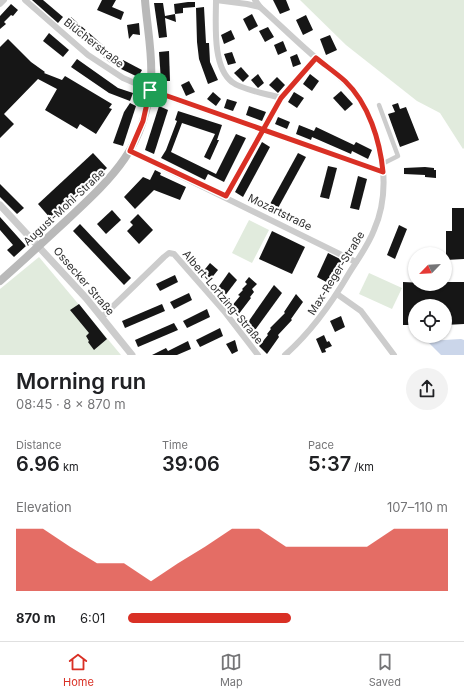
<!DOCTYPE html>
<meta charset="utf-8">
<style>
:root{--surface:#fff;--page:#f2f2f2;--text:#202124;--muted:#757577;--line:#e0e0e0;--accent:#d93025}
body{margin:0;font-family:Inter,sans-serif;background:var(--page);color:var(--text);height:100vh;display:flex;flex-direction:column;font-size:15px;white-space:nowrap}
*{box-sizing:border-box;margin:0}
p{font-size:13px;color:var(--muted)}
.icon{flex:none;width:22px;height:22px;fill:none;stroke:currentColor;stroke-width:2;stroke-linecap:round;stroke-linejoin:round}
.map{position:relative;height:355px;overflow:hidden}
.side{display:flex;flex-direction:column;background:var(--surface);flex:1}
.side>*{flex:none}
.needle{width:26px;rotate:245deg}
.buttons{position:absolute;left:408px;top:247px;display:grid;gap:8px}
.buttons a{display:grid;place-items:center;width:44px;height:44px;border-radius:50%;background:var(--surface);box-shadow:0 1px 3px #0004;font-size:20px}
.pin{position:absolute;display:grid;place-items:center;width:34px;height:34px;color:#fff;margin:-17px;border-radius:8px;box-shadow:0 2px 6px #0006}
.round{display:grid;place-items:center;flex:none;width:42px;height:42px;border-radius:21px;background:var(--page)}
.headline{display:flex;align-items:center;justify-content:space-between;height:68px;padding:0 16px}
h1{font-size:22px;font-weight:600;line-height:30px}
.figures{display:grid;grid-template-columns:repeat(3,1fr);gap:6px;height:68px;padding:4px 16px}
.figures div{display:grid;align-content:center}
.figures b{font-size:20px;font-weight:600}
.figures small{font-size:11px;font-weight:400}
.figures p{font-size:11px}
.chart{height:112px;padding:8px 16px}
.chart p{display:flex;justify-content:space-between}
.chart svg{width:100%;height:72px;margin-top:4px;fill:var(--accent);opacity:.7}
ul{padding:0 16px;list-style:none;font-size:13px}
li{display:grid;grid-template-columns:64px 48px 1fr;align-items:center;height:30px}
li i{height:10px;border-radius:5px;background:var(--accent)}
.tab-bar{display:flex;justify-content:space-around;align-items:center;height:56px;border-top:1px solid var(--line);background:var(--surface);font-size:11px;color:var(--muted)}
.tab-bar a{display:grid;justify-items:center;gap:2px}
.tab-bar .current{color:var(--accent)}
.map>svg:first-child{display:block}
.green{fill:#e1ebdd}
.water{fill:#cbd6ea}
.building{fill:#161616}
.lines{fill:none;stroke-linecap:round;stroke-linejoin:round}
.pedestrian{stroke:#ccc;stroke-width:4.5}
.minor{stroke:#ccc;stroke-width:6}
.tertiary{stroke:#ccc;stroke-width:7}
.secondary{stroke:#b9b9b9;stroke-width:8}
.route-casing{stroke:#fff;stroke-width:8}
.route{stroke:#d93025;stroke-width:5}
.labels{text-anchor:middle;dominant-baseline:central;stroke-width:4;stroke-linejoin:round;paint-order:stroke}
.street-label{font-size:11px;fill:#2f2f2f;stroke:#fff}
</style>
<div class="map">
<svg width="464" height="355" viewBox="0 0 464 355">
<rect width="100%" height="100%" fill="#fff"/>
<g class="green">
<path d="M300 0H464V148L463 149 440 113 417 101 346 45Z"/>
<path d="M249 220 269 230 252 263 232 253Z"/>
<path d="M39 257 121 355H0V289Z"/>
<path d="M369 273 402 288 392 309 359 294Z"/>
</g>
<path class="water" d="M461 339 464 340V355H441L427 341Z"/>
<g class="building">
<path d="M32 0H43L63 17 58 23Z"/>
<path d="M102 0H116L112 7 124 12 121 20 97 10Z"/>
<path d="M273 0H286L290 10 280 14Z"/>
<path d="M188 2H195V7L183 8V13L175 14 174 4Z"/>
<path d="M154 3H163L165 16 175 14 176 22 165 18 167 37 159 38Z"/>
<path d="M11 4 18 10 13 16 11 15 4 22 6 24 0 29V16Z"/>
<path d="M204 7 206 43H209L210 62 218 80 208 84 199 59 197 42 196 8Z"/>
<path d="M252 14 258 26 249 31 243 19Z"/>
<path d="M306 15 313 30 303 35 296 20Z"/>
<path d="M71 17 115 56 110 63 66 23Z"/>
<path d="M139 23 140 35 133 34 129 39 127 25Z"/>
<path d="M268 27 274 37 265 42 259 31Z"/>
<path d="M231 30 235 39 224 44 221 35Z"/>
<path d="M49 33 69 50 63 57 43 41Z"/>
<path d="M330 35 337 50 326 55 320 39Z"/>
<path d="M8 39 31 62 45 72 44 73 62 80 65 76 112 104 109 108 112 109 96 134 80 124 77 129 45 110 57 89 38 79 4 114 14 124 0 138V47Z"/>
<path d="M283 41 287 51 278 55 274 45Z"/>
<path d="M169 51 170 81H161L159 52Z"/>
<path d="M232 52 236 63 228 65 224 54Z"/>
<path d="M297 54 301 64 293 67 290 57Z"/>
<path d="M77 59 118 88 133 93 130 101 109 93 71 67Z"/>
<path d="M123 60 142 70 138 77 119 68Z"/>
<path d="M241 67 249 76 243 82 234 73Z"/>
<path d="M258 74 264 83 258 88 251 80Z"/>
<path d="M310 74 319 81 312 91 303 84Z"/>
<path d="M277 77 285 85 278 93 269 85Z"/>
<path d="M189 81 195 92 186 96 181 85Z"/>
<path d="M341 91 353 104 345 111 333 98Z"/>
<path d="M213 92 221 99 216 106 207 99Z"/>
<path d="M294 92 304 98 297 108 288 102Z"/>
<path d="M227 99 237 102 233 111 224 108Z"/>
<path d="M130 103 136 106 123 146 113 143 124 112Z"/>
<path d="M398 103 400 109 406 107 419 140 400 147 388 114 395 112 392 105Z"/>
<path d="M159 106 168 110 154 154 145 150Z"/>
<path d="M249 106 266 112 262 121 246 115Z"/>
<path d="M178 111 222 125 217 140H219L210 160 204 157 215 134 182 123 171 152 216 174 236 134 246 138 224 182 208 174 205 180 161 158 166 150 177 121 175 120Z"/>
<path d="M278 117 290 122 287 129 275 124Z"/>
<path d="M299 125 314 131 316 127 354 145 356 142 372 150 368 159 352 151 351 154 312 137 311 140 296 134Z"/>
<path d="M262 142 270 147 243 197 235 192Z"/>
<path d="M93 153 107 168 51 219 38 204Z"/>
<path d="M298 153 306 157 278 208 270 204Z"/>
<path d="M328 166 337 168 329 199 320 197Z"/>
<path d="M425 167 434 168V170H436V178L425 177V175L404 174V168Z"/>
<path d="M155 170 161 173 160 175 186 187 180 200 154 190 135 209 124 197 143 177 150 180Z"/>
<path d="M358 176 367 179 359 210 350 208Z"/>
<path d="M0 184 24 208 17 214 0 197Z"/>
<path d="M452 208H464V259L446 260V231H452Z"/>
<path d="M112 210 121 220 106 234 97 224Z"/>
<path d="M138 214 153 230 139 244 127 231 133 225 130 222Z"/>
<path d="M0 217 26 246 14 257 7 250 13 245 0 230Z"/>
<path d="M80 224 131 278 124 285 73 231Z"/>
<path d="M399 225 407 229 395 259 387 255Z"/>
<path d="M272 231 305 247 292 274 259 259Z"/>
<path d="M328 253 342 260 330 284 317 277Z"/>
<path d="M210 263 218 270 209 281 201 274Z"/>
<path d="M229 272 237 280 224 297 217 289Z"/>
<path d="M175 275 178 282 160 291 156 284Z"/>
<path d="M249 277 257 284 252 289 254 292 250 297 251 298 238 315 231 307 240 296 238 295 243 290 242 289 247 284 245 282Z"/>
<path d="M403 282 445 284V282H464V324L445 325V306H415V325H403Z"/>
<path d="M274 285 282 293 253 333 246 325Z"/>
<path d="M189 293 192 300 174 309 170 302Z"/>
<path d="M296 294 303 302 291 319 292 320 278 335 279 337 267 354 259 346 268 335 267 334 271 329 270 328 285 313 284 312Z"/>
<path d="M79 304 107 339 94 350 88 342 89 341 86 336 89 333 70 310Z"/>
<path d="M162 304 165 311 125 328 122 321Z"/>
<path d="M207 309 210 317 187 328 183 321Z"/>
<path d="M341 316 345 327 335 332 330 321Z"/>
<path d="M174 323 178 330 138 347 135 340Z"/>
<path d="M220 328 223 336 200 347 196 340Z"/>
<path d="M324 335 327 342 329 341 332 346 325 349 326 352 322 353 316 339Z"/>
<path d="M235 340 238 351 232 354 226 344Z"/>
<path d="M188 341 191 349 177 355H152L166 348 168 351Z"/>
</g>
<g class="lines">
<path class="pedestrian" d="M379 105 398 156 382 164"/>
<g class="minor">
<path d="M25 0 88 55 123 78 165 96 383 172"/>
<path d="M216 0C216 23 212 67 232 82 242 90 268 94 281 98"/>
<path d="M216 0 247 4 260 7"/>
<path d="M255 0 260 7C279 24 297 42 316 58 332 71 348 82 360 100 383 137 392 189 374 230 368 246 357 260 348 275 331 304 311 332 285 355"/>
<path d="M0 4 4 0"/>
<path d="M130 151 356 262"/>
<path d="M226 196 281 98 316 58"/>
<path d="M337 294 361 311 394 355"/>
<path d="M102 317 164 257 169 253 174 254 224 311 258 355"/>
</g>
<path class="tertiary" d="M0 205 86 298 132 355"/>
<path class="secondary" d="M0 281C23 261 45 240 67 220 113 177 145 148 151 81 153 55 147 27 145 0"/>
</g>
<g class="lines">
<g class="route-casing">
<path id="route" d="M150 90 143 121 130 151 226 196 281 98 316 58C326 66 336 73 345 81 369 104 380 141 383 172L176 99 150 90"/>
</g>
<use href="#route" class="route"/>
</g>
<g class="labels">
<g class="street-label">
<text transform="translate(94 43) rotate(38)">Blücherstraße</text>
<text transform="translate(64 207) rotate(-43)">August-Mohl-Straße</text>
<text transform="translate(280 212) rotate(26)">Mozartstraße</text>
<text transform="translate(336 273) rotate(-58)">Max-Reger-Straße</text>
<text transform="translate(84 281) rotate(49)">Ossecker Straße</text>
<text transform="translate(223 297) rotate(50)">Albert-Lortzing-Straße</text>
</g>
</g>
</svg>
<div class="buttons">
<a><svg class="needle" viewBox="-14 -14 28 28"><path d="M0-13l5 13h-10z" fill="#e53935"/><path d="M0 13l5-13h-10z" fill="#757577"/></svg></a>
<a><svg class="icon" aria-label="locate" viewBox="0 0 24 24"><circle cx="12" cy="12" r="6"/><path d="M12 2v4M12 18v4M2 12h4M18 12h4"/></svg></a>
</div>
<div class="pin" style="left:150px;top:90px;background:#1e9e55"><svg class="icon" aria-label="arrive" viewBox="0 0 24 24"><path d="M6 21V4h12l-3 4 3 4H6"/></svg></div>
</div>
<section class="side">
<div class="headline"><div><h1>Morning run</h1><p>08:45 · 8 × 870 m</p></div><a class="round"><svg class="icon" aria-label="share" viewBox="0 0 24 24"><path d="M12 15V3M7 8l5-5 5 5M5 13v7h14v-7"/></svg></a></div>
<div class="figures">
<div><p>Distance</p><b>6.96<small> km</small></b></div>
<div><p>Time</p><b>39:06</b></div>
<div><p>Pace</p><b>5:37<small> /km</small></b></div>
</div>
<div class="chart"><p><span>Elevation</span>107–110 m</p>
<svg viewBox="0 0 160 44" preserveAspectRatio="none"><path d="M0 44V6L10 6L20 17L30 27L40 27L50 38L60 27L70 17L80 6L90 6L100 17L110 17L120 17L130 17L140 6L150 6L160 6V44z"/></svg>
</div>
<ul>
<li><b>870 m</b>6:01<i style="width:51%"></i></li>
</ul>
</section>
<nav class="tab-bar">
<a class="current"><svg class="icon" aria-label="home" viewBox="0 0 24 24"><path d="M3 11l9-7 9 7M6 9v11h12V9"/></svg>Home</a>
<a><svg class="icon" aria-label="map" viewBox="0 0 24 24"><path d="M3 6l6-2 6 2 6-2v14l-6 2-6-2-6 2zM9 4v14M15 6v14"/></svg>Map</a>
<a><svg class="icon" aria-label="saved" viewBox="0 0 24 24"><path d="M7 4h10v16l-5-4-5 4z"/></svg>Saved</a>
</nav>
